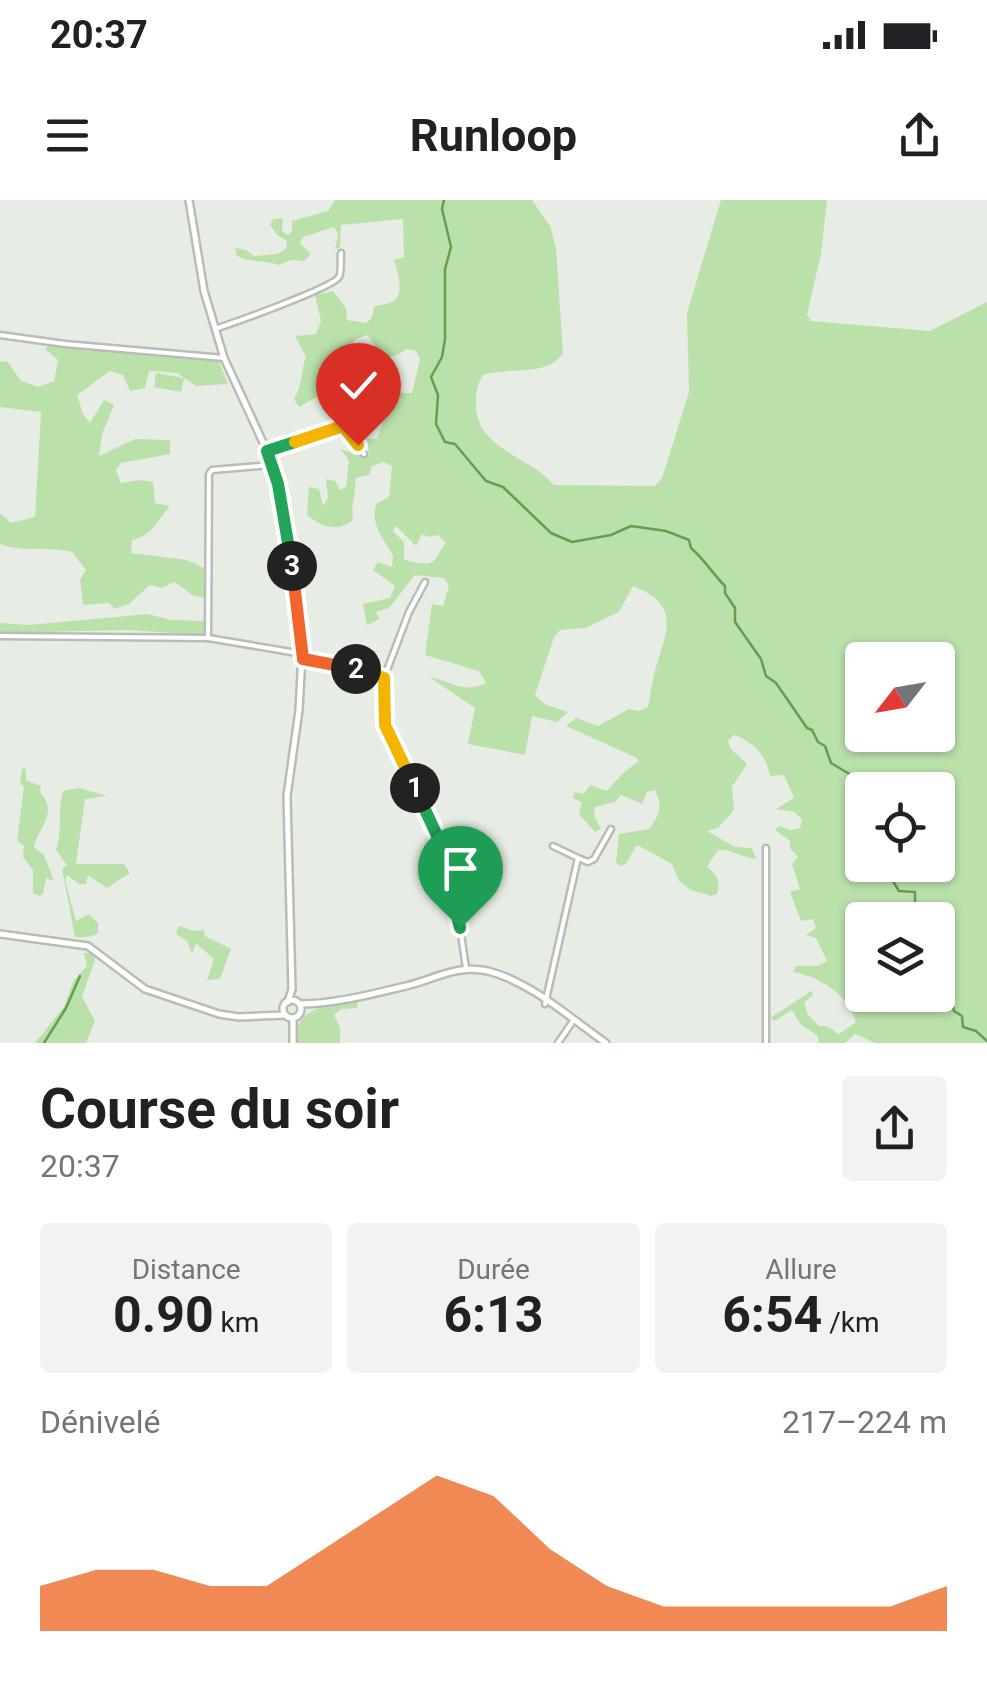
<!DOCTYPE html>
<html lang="fr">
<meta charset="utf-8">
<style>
:root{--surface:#fff;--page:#f2f2f2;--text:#202124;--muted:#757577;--accent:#ea580c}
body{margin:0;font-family:Roboto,sans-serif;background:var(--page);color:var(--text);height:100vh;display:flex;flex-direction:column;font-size:38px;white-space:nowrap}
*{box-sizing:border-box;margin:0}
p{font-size:32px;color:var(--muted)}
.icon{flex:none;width:55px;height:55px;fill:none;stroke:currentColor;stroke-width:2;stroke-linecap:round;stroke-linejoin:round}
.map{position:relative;height:843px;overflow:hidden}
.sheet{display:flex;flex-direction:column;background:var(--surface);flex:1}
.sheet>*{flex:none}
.needle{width:65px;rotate:239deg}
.tools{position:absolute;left:845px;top:442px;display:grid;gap:20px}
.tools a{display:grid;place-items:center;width:110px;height:110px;border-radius:10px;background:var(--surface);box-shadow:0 2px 8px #0004;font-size:50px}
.pin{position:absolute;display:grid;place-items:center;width:85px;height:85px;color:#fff;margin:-102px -42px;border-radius:50% 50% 50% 0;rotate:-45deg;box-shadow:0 0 10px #0007}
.pin .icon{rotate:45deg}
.km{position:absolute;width:50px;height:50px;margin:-25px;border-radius:50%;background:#222;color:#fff;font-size:28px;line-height:50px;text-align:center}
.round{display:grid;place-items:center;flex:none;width:105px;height:105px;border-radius:10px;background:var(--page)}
.head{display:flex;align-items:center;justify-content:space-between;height:170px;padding:0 40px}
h1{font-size:55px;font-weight:700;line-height:75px}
.figures{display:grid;grid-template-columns:repeat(3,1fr);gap:15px;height:170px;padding:10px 40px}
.figures div{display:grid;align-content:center;border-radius:10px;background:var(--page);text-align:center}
.figures b{font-size:50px;font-weight:700}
.figures small{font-size:28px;font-weight:400}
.figures p{font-size:28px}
.chart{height:280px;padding:20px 40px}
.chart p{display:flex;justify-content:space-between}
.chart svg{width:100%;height:180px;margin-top:10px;fill:var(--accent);opacity:.7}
.status{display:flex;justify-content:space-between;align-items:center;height:70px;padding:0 50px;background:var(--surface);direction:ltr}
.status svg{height:28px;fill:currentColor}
header{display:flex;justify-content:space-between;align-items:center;height:130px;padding:0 40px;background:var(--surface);font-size:45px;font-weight:700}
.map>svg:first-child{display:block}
.green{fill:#bbe1ab;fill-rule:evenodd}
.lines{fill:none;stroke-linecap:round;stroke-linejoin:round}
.stream{stroke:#669e4c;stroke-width:2.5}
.minor-casing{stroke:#b8beb6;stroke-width:9}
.tertiary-casing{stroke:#b8beb6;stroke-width:10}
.minor{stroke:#fff;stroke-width:4}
.tertiary{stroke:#fff;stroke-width:5}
.split-1-casing{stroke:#fff;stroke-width:20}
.split-2-casing{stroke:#fff;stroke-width:20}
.split-3-casing{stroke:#fff;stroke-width:20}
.split-4-casing{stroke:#fff;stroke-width:20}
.split-5-casing{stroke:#fff;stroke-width:20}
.split-1{stroke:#22a559;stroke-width:12}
.split-2{stroke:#f5b400;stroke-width:12}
.split-3{stroke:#f0652b;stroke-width:12}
.split-4{stroke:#22a559;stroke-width:12}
.split-5{stroke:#f5b400;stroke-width:12}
</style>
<div class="status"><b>20:37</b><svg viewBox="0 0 49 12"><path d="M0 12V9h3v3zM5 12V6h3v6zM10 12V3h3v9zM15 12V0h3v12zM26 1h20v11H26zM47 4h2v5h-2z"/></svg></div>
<header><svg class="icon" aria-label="menu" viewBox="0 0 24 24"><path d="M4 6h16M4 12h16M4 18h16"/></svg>Runloop<svg class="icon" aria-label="share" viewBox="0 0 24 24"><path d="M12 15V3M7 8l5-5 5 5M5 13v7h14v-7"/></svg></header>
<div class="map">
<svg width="987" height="843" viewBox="0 0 987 843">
<rect width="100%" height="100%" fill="#e7ede4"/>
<g class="green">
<path d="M335 0H532L550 26 556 48 563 153C547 178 508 166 483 175 476 186 476 194 476 206 477 249 531 257 554 285L655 286 662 278 689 192 687 113 721 0H827L821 54 807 115 811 121 930 131 987 102V843H875L855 834 845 843H819L817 835 801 825 792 810 775 821 770 818 811 791 813 795 804 803 808 815 819 826H826L839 834 856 822C848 794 820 777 793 772L796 766H817L827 761 816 738 806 735 816 728 813 719 801 721 790 692 800 689 792 664 798 657 790 648V641L775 630 779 626 791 630 800 628 802 620 795 612 776 609 794 598 784 575 770 576C766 555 754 542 734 535L728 541 731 549 747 564 732 587 734 610 718 628 707 631 735 647 752 648 756 659C743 658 730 648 718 650L707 667C717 674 721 682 717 694L711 696 691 690 679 681 672 664 641 647 636 646 626 664 620 666 616 662 619 634 649 629C660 614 663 607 655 590L647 592 642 604 621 595 615 602 595 607 594 615 601 629 595 632 579 614 582 602 572 598 575 592 584 594 590 585 607 591 623 573 639 561 637 558 566 526 576 518 598 526 629 509 639 511 648 507C651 494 652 480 656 467 668 428 680 405 633 386L619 412 585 428 560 430 554 437 535 495 546 505 568 512 557 522 532 516 525 555 468 544 475 508 429 477C451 480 461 495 486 483L479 471 425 455 432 404 443 406 449 386 444 378 415 375 389 408 376 412 379 419 367 425 363 404 390 398 395 386 373 370 378 362 392 367 393 356C384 338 370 326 376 304L389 297 392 266 384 262 372 266 369 275 355 278C357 293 350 304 353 320 337 333 322 327 307 315L309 287 319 289 323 306 328 298 326 279 335 281 340 290 346 287 349 261 341 249 361 256 369 255 368 247 357 238 377 239 383 223 363 201 373 195V187L364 180 342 207 330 197 320 195 299 207 294 199C303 186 300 172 306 157L295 136 316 134 321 121 315 95 333 91 346 108 347 120 366 123 372 117 374 107C380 104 386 105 392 102 406 96 397 70 394 60L404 57 403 19 341 25 340 48 335 49 338 34 334 27 303 37 300 43 311 54 304 61 291 60 279 65C265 60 251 63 237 56L235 48 246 50 254 56 278 54 287 48 286 40 277 35 270 25 273 19 283 18 282 31 288 35 292 31V21L328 11ZM367 135C383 154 381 166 407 149L416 151 420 159 412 193C385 193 391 193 377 173L358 165 353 149 354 140ZM396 326 416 346 422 334 429 337 438 335 446 343C434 357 438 366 419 363 414 362 409 362 404 359V342L393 331ZM862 460H938V535H862ZM862 590H938V665H862ZM862 720H938V795H862Z"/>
<path d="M50 145 219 162 228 184 196 186 184 178 181 192 154 187 156 173 184 178 178 173 149 171 145 188 130 191 123 175 110 171 77 195 83 214 90 223 104 200 114 205 102 234 99 256 135 239 170 240V254L121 263 116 270 121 283 140 280 153 282 155 303 170 306C158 320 151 337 132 340L131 353 187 360 206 369V398L194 396 174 382 162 388 150 385 129 404 115 409 109 403 83 405 80 380 86 370 72 352C48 346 23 353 0 344V313L11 323 35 317 41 212 0 207V162L7 161 21 181 38 187 54 181 58 160 45 149Z"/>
<path d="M148 414 171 420 206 421 203 435 128 430 0 433V423L29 425Z"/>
<path d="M22 568 26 569V580L41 586 40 592C59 613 39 626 34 647L44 655 54 681 46 678 43 694 39 696 33 693V670L23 657 24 646 17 641 24 587 20 582Z"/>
<path d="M79 588 107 596 85 599 76 664H124L130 673 107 688 88 675 86 684H79L67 675 65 680 76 721 89 714 98 723V733C93 737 82 738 75 737L62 669 67 665 56 650C63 630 57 610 63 591Z"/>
<path d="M179 726 195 731 204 730 205 736 231 749 220 779 207 780 214 759 196 743 192 754 187 741 176 734Z"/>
<path d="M84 753H93L95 760 82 797 95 821 86 843H35L64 807 74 780 87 766Z"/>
<path d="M358 799 357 808 341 809 334 815 340 828V843H296C293 807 331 804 358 799Z"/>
</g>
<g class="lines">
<g class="stream">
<path d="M444 0 442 9 451 47 445 69V139L442 157 431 177 438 195 436 224 445 242 455 244 486 281 503 287 551 333 572 342 611 335 631 326 666 331 689 340 691 348C704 359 712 373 725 386V393L735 408V422L761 459 766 476 776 483 807 528 812 530 818 542 825 546 831 563 856 578 867 590"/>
<path d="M882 665 883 674 891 678 899 691 915 692V705L931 720"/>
<path d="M938 750 947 751 949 755 938 764"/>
<path d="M938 782 951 798 954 811 962 816 963 827 976 831 987 841"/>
<path d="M44 843 66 808 80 776"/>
</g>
<g class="minor-casing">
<g id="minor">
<path d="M215 129C233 123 332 88 339 77 342 71 340 60 341 53"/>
<path d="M0 135 65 144 224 158"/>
<path d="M343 226 364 254"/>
<path d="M267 251 343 226 364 191"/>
<path d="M0 436 208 438 303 454"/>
<path d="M208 438 209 274 212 270 272 265"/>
<path d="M303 459 384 478 385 525 440 642 456 701 466 768"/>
<path d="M384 478 409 412 425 382"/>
<path d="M553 646 578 658"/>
<path d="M766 648V843"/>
<path d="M545 804 578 658 588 662 594 659 611 629"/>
<path d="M558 843 573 821"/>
</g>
</g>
<g class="tertiary-casing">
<g id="tertiary">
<path d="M189 0 204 91 224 158 267 251 278 284 303 436 299 510 287 596 292 789 288 802"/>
<path d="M0 734 88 746 145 789 219 814 239 817 285 815"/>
<circle cx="292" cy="809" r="9"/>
<path d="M300 804C334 804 372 794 406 786 435 779 457 764 488 771 531 782 570 818 606 843"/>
<path d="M293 843V818"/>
</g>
</g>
<use href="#minor" class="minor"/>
<use href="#tertiary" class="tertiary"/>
</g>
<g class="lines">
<g class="split-1-casing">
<path id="split-1" d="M415 588 440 642 460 728"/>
</g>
<g class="split-2-casing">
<path id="split-2" d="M356 469 384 478 385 525 415 588"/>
</g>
<g class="split-3-casing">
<path id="split-3" d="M292 366 303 459 356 469"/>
</g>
<g class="split-4-casing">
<path id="split-4" d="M292 366 278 284 267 251 295 242"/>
</g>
<g class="split-5-casing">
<path id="split-5" d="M295 242 343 226 358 245"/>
</g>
<use href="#split-1" class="split-1"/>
<use href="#split-2" class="split-2"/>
<use href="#split-3" class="split-3"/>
<use href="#split-4" class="split-4"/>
<use href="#split-5" class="split-5"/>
</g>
</svg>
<div class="tools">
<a><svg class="needle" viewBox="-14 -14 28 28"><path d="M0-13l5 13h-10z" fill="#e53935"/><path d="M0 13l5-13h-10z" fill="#757577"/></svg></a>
<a><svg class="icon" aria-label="locate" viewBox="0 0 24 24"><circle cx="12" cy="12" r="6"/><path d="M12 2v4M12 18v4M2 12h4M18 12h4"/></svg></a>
<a><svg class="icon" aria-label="layers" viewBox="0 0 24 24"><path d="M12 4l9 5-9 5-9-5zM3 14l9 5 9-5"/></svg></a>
</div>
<div class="pin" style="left:460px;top:728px;background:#1e9e55"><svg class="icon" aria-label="arrive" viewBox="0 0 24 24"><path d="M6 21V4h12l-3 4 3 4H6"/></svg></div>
<div class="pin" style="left:358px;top:245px;background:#d93025"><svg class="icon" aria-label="check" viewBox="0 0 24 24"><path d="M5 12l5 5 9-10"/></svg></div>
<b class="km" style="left:415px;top:588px">1</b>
<b class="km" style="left:356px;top:469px">2</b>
<b class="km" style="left:292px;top:366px">3</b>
</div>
<section class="sheet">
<div class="head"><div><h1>Course du soir</h1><p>20:37</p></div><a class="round"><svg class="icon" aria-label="share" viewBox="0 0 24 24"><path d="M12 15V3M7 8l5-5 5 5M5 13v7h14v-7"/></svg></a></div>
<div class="figures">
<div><p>Distance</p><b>0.90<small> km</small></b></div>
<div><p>Durée</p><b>6:13</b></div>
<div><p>Allure</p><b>6:54<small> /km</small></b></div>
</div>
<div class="chart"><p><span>Dénivelé</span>217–224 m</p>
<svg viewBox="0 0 160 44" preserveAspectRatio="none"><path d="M0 44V33L10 29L20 29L30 33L40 33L50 24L60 15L70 6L80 11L90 24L100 33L110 38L120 38L130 38L140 38L150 38L160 33V44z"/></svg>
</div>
</section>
